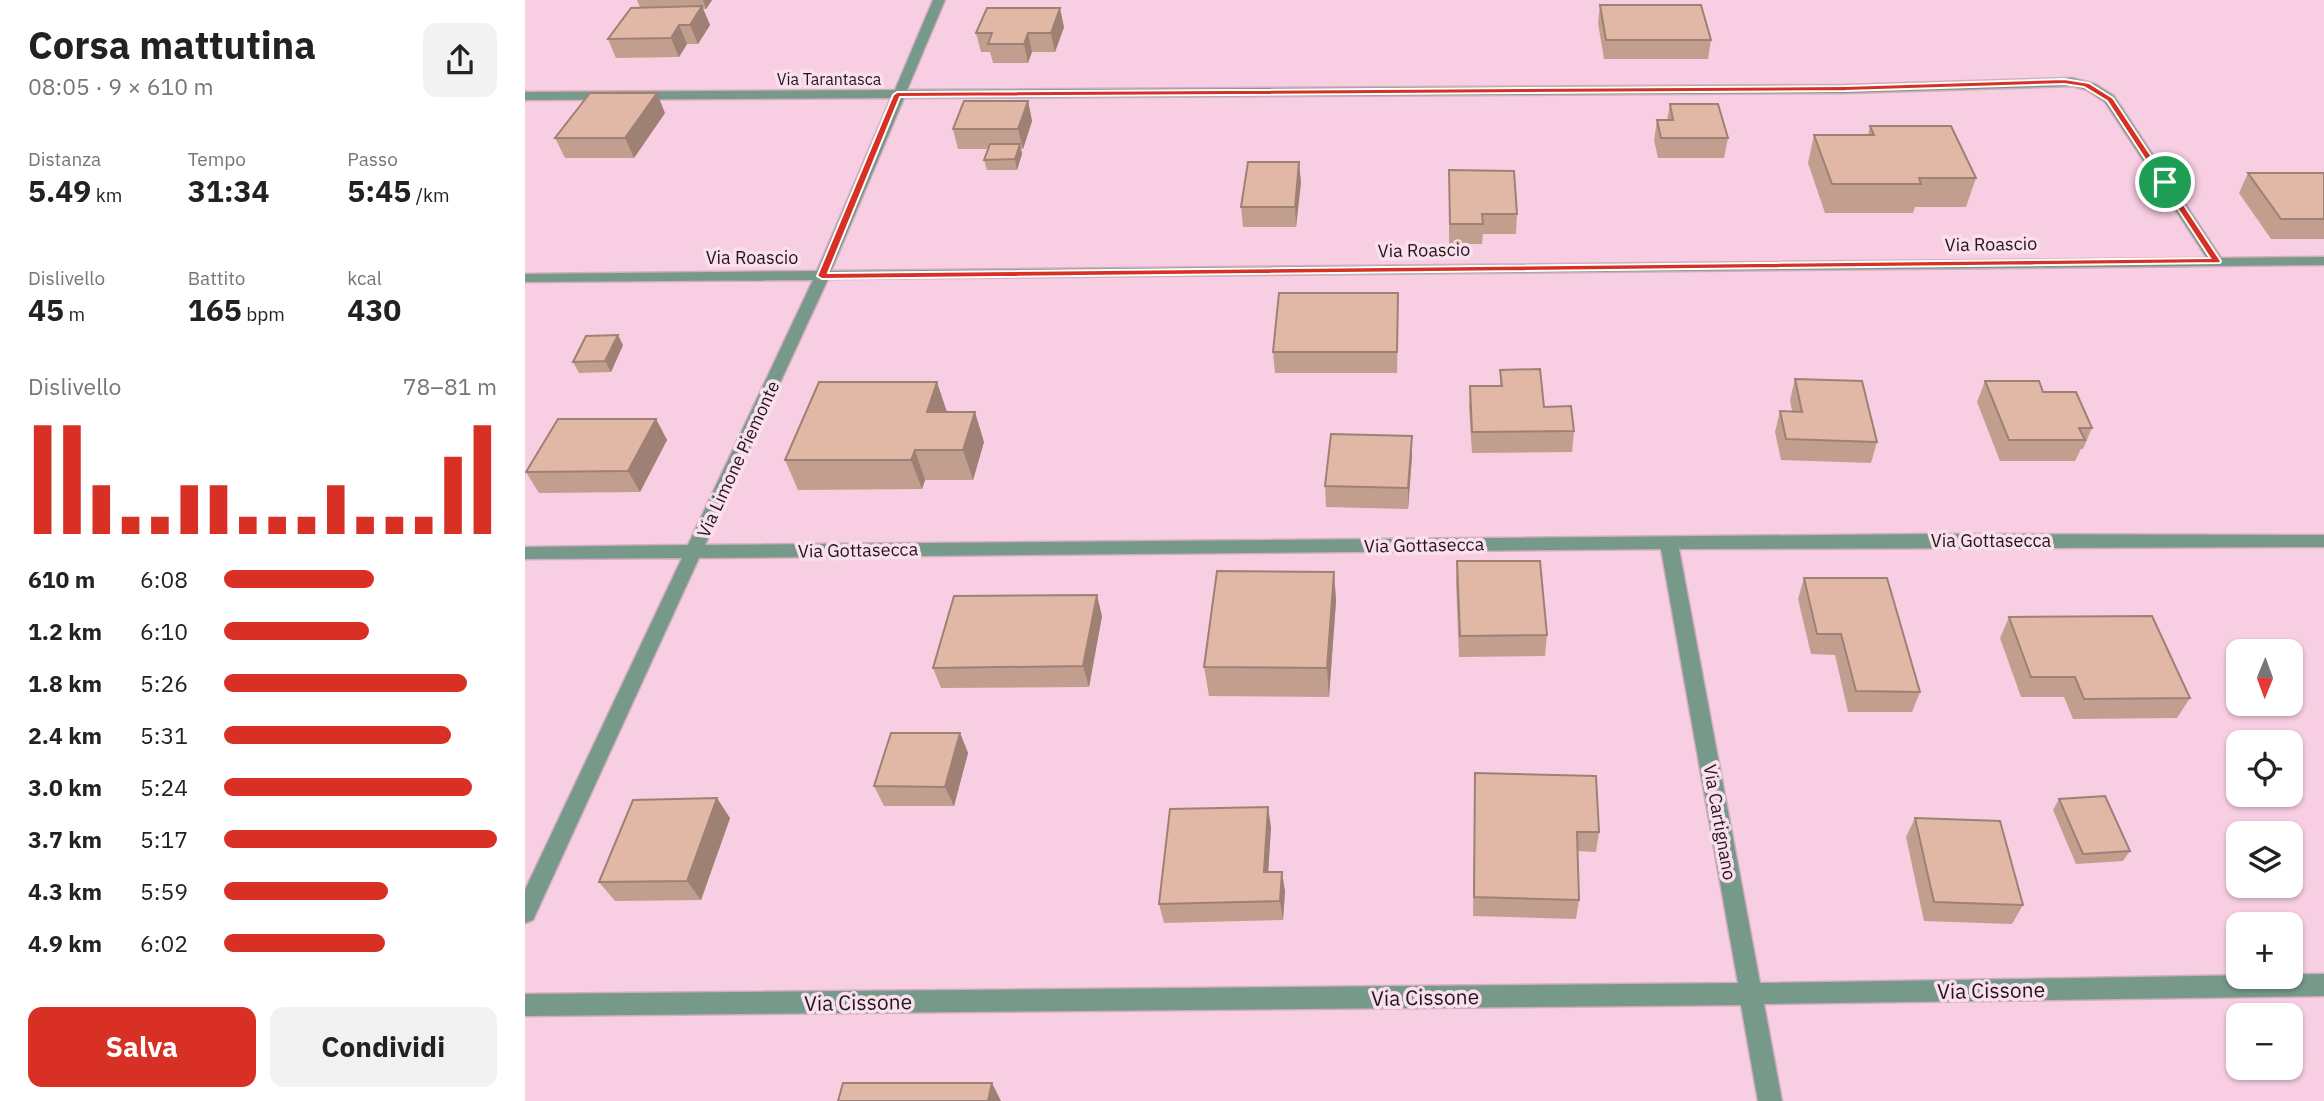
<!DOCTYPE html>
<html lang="it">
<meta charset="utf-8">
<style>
:root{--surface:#fff;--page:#f2f2f2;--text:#222;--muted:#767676;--accent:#d93025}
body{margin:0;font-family:"IBM Plex Sans",sans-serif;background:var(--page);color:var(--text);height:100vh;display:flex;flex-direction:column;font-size:26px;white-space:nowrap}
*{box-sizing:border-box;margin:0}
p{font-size:23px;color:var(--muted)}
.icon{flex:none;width:38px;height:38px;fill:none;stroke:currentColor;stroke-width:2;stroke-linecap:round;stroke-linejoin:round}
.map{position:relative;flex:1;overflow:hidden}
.sheet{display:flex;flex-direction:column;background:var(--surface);width:525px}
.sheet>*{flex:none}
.needle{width:46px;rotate:181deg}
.buttons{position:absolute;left:1701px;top:639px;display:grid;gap:14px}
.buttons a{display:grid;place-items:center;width:77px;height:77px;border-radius:14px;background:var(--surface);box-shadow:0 2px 5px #0004;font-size:35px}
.pin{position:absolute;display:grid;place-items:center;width:60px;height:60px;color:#fff;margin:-30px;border:4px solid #fff;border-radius:50%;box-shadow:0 2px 7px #0007}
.round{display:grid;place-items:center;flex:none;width:74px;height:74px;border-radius:14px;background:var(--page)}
.summary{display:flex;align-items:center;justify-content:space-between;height:119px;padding:0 28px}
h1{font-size:38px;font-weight:700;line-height:52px}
.stats{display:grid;grid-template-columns:repeat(3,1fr);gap:10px;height:119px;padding:7px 28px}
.stats div{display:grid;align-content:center}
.stats b{font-size:30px;font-weight:700}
.stats small{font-size:19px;font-weight:400}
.stats p{font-size:19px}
.chart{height:196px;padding:14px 28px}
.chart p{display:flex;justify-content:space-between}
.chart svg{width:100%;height:126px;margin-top:7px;stroke:var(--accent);stroke-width:6}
.primary-button{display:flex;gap:14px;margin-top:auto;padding:14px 28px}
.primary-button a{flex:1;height:80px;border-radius:14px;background:var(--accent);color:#fff;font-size:28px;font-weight:700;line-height:80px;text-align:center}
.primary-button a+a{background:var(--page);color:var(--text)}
ul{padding:0 28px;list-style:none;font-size:23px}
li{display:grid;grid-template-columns:112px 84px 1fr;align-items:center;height:52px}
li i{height:18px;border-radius:9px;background:var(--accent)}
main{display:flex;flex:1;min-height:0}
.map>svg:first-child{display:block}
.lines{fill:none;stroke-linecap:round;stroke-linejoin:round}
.street-casing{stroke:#d2adbf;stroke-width:3}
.street{fill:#76998a;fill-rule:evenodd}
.wall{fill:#c29e8e}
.shaded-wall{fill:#9e8174}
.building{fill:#e1b8a5;stroke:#9e8174;stroke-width:2}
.route{fill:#d93025;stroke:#fff;stroke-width:2;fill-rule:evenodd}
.labels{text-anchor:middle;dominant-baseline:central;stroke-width:7;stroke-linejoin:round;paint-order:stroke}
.far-street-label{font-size:16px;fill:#25161e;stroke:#fae0ed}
.street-label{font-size:18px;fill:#25161e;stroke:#fae0ed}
.near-street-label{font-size:21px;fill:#25161e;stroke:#fae0ed}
</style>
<main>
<section class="sheet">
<div class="summary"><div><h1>Corsa mattutina</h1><p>08:05 · 9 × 610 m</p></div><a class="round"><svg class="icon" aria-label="share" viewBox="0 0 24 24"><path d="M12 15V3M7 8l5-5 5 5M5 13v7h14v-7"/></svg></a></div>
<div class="stats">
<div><p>Distanza</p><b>5.49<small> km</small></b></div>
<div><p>Tempo</p><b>31:34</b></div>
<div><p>Passo</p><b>5:45<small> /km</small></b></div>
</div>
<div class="stats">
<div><p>Dislivello</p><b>45<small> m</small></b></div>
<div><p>Battito</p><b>165<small> bpm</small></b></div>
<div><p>kcal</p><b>430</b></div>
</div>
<div class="chart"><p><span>Dislivello</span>78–81 m</p>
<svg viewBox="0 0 160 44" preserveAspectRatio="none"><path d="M5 44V6M15 44V6M25 44V27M35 44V38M45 44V38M55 44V27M65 44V27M75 44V38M85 44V38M95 44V38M105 44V27M115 44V38M125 44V38M135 44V38M145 44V17M155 44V6"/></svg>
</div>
<ul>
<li><b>610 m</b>6:08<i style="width:55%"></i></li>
<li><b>1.2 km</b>6:10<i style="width:53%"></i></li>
<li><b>1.8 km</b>5:26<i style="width:89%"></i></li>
<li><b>2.4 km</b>5:31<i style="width:83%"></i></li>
<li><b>3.0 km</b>5:24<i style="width:91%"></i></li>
<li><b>3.7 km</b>5:17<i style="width:100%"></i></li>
<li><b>4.3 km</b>5:59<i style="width:60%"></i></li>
<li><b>4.9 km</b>6:02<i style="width:59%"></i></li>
</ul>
<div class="primary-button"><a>Salva</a><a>Condividi</a></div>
</section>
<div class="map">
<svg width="1799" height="1101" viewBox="0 0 1799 1101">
<rect width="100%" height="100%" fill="#f8cee2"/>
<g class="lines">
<g class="street-casing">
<path id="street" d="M408 0H420L382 90 1320 85 1547 78 1570 84 1589 96 1696 258 1799 257V265L303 279 180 545 1408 534 1799 535V547L1154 549 1235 983 1799 974V996L1239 1004 1257 1101H1233L1216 1005 0 1016V994L1213 983 1136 549 174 558 8 920 0 923V890L157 558 0 559V547L163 545 288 280 0 282V274L292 271 366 98 0 100V92L370 90ZM1547 86 1562 90 1580 102 1682 258 306 271 379 98 1320 93Z"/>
</g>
<use href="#street" class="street"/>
</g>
<g class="wall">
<path d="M112 0H187L181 9H178L185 25 173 44H162L154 57 91 58 83 39 115 7Z"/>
<path d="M1075 5 1186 40 1183 59H1079L1073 23Z"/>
<path d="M539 27 530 52H507L503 63H468L465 52H456L451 33Z"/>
<path d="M503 101 507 121 498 149H496L497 154 492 170H462L459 160 463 149H433L428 129Z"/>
<path d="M1145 104 1203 138 1199 158H1133L1129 140 1132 120H1142Z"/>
<path d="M140 113 109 158H40L30 138Z"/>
<path d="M1345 126 1451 178 1441 207H1390L1388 213H1300L1283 163 1289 135H1343Z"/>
<path d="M924 170 992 214 991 234H958L957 244H924Z"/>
<path d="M1723 173H1799V239H1746L1714 193Z"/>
<path d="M776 182 771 227H718L716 207Z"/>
<path d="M873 313 872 373H750L748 352Z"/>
<path d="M98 345 86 372 54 373 48 362Z"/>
<path d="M975 370 1049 431 1047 452 947 453 944 407 945 386H975Z"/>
<path d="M1270 379 1352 442 1346 463 1256 460 1250 432 1255 411H1267L1265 400Z"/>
<path d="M1460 381 1518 392 1567 428 1558 449H1556L1550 461H1475L1452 402Z"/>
<path d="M422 412 459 442 448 480H400L397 489 273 490 260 460Z"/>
<path d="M131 419 142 440 115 492 14 493 1 472Z"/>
<path d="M887 456 883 509 801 507 800 486Z"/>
<path d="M932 561 1022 635 1020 656 934 657 931 582Z"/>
<path d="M809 572 811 601 804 697 684 696 679 667Z"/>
<path d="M1279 578 1395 692 1387 712H1323L1310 655 1286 654 1273 599Z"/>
<path d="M577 616 564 687 416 688 408 668Z"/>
<path d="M1484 617 1665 698 1652 718 1548 719 1539 697H1496L1475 638Z"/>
<path d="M435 733 443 753 429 806H359L349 786Z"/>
<path d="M950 773 1074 832 1071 852 1052 851 1054 900 1051 919 948 916Z"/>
<path d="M1534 799 1605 851 1598 861 1551 864 1528 810Z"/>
<path d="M205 818 176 900 90 901 74 882Z"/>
<path d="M1390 818 1498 905 1487 924 1399 921 1381 837Z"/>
<path d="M746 827 743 872 760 891 758 920 639 923 634 904Z"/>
</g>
<g class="shaded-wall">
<path d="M178 0H187L181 9Z"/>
<path d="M177 6 185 25 173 44 165 25Z"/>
<path d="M535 8 539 27 530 52 526 33Z"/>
<path d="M154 25 162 44 154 57 146 38Z"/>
<path d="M503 33 507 52 503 63 499 44Z"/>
<path d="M132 93 140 113 109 158 100 138Z"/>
<path d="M503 101 507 121 498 149 493 129Z"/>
<path d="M495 144 497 154 492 170 490 159Z"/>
<path d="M774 162 776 182 771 227 770 207Z"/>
<path d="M93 335 98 345 86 372 80 361Z"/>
<path d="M412 382 422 412 412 442 402 412Z"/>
<path d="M450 412 459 442 448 480 438 450Z"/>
<path d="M131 419 142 440 115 492 103 471Z"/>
<path d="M887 436V456L883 509V488Z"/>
<path d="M390 450 400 480 397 489 386 460Z"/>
<path d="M809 572 811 601 804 697 802 668Z"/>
<path d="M572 595 577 616 564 687 558 666Z"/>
<path d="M435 733 443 753 429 806 420 787Z"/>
<path d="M192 798 205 818 176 900 162 881Z"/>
<path d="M743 807 746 827 742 892 739 872Z"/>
<path d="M757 872 760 891 758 920 755 901Z"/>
<path d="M467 1083 476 1101H463Z"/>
</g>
<g class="building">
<path d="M1075 5H1176L1186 40H1081Z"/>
<path d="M177 6 165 25H154L146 38 83 39 106 8Z"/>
<path d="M462 8H535L526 33H503L499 44H463L467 33H451Z"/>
<path d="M65 93H132L100 138H30Z"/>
<path d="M439 101H503L493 129H428Z"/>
<path d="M1145 104H1193L1203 138H1136L1132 120H1148Z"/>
<path d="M1345 126H1426L1451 178H1394L1396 184H1307L1289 135H1349Z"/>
<path d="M465 144H495L490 159 459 160Z"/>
<path d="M723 162H774L770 207H716Z"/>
<path d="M924 170 989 171 992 214H957L958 224H925Z"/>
<path d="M1723 173H1799V219H1756Z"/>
<path d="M754 293H873L872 352H748Z"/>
<path d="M93 335 80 361 48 362 61 336Z"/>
<path d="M1015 369 1019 407 1046 406 1049 431 947 432 945 386H977L975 370Z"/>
<path d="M1270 379 1337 381 1352 442 1261 439 1255 411 1277 412Z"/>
<path d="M1460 381H1514L1518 392H1551L1567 428H1554L1560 440H1484Z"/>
<path d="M294 382H412L402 412H450L438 450H390L386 460H260Z"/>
<path d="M33 419H131L103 471 1 472Z"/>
<path d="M806 434 887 436 883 488 800 486Z"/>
<path d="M932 561H1015L1022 635 935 636Z"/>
<path d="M692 571 809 572 802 668 679 667Z"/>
<path d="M1279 578H1362L1395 692 1331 691 1316 634H1292Z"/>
<path d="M572 595 558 666 408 668 429 596Z"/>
<path d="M1627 616 1665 698 1559 699 1550 677H1506L1484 617Z"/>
<path d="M366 733H435L420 787 349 786Z"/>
<path d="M950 773 1071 776 1074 832H1052L1054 900 949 897Z"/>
<path d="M1580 796 1605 851 1558 854 1534 799Z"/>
<path d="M192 798 162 881 74 882 108 800Z"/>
<path d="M743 807 739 872H757L755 901 634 904 645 809Z"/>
<path d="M1390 818 1475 821 1498 905 1409 902Z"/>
<path d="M318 1083H467L463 1101H313Z"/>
</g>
<path class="route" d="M1539 79 1564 83 1588 98 1696 261 1695 263 297 279 292 276 368 95 372 92 1320 86ZM1539 84 1559 87 1582 101 1685 258 303 273 375 97 1320 91Z"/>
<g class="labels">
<g class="far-street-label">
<text x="304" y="79">Via Tarantasca</text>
</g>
<g class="street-label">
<text transform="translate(1466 244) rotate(-1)">Via Roascio</text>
<text transform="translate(899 250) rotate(-1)">Via Roascio</text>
<text x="227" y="257">Via Roascio</text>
<text transform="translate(213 459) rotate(-65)">Via Limone Piemonte</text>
<text x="1466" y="540">Via Gottasecca</text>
<text transform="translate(899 545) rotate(-1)">Via Gottasecca</text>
<text transform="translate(333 550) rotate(-1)">Via Gottasecca</text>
<text transform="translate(1195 822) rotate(80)">Via Cartignano</text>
</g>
<g class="near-street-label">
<text transform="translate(1466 990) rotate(-1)">Via Cissone</text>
<text transform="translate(900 997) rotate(-1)">Via Cissone</text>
<text transform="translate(333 1002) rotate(-1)">Via Cissone</text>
</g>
</g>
</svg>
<div class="buttons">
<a><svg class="needle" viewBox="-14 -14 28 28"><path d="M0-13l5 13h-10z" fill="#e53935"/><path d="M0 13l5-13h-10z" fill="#767676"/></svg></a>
<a><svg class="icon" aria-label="locate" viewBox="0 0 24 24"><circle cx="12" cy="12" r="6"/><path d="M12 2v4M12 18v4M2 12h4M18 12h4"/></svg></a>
<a><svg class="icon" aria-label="layers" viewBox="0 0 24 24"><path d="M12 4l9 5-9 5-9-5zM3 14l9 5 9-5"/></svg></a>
<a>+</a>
<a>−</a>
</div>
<div class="pin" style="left:1640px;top:182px;background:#1e9e55"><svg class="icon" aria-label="arrive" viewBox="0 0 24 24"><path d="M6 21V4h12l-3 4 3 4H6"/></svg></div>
</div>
</main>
